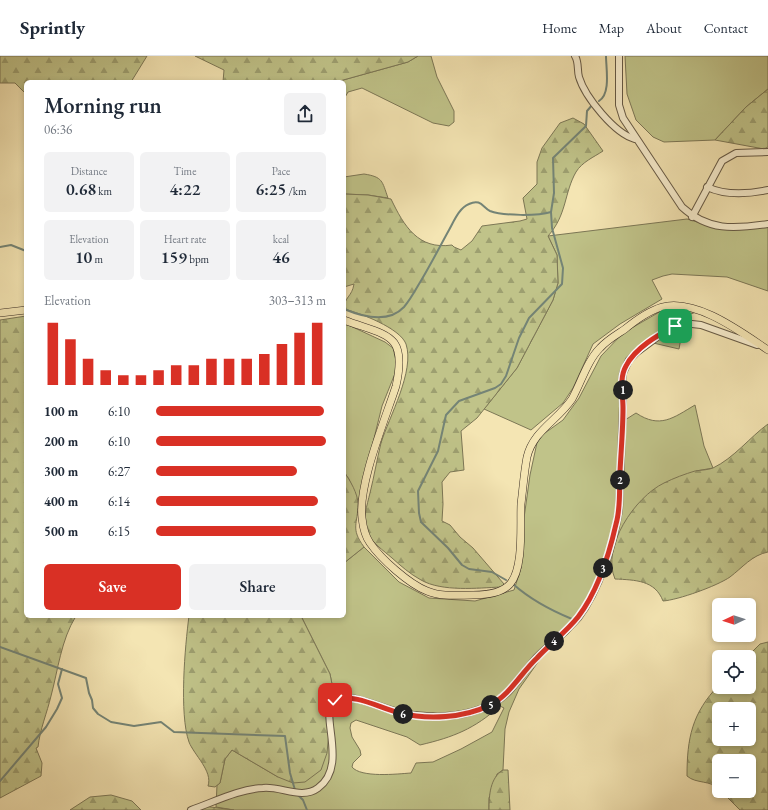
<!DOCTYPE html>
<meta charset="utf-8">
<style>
:root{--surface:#fff;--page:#f2f2f3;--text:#1f2937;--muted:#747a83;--line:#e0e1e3;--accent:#d93025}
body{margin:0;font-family:"EB Garamond",serif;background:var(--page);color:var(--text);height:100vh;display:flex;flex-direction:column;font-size:15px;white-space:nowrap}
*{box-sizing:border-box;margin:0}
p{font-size:13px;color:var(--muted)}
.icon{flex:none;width:22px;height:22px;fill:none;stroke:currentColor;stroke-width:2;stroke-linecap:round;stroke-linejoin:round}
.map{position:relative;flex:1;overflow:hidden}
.side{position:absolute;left:24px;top:24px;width:322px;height:538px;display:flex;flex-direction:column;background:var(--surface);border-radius:6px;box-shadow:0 2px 6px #0003}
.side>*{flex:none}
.needle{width:26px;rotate:266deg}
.controls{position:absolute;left:712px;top:542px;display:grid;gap:8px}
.controls a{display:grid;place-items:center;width:44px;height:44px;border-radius:6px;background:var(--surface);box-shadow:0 2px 6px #0003;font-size:20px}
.pin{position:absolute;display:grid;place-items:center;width:34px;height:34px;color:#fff;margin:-17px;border-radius:8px;box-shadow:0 2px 6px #0006}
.km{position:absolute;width:20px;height:20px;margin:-10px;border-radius:50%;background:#222;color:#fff;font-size:11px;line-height:20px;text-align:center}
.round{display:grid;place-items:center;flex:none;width:42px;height:42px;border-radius:6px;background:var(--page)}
.overview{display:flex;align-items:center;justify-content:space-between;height:68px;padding:0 20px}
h1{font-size:22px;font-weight:600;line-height:30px}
.figures{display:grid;grid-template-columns:repeat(3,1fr);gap:6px;height:68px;padding:4px 20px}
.figures div{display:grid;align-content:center;border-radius:6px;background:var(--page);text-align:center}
.figures b{font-size:17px;font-weight:600}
.figures small{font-size:11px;font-weight:400}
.figures p{font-size:11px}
.chart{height:112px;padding:8px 20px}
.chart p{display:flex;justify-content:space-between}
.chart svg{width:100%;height:72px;margin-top:4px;stroke:var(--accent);stroke-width:6}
.cta{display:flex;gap:8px;margin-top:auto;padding:8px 20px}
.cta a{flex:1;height:46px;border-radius:6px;background:var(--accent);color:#fff;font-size:16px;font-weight:600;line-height:46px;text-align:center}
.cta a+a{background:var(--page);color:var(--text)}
ul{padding:0 20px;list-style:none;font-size:13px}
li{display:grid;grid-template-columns:64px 48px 1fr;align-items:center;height:30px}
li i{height:10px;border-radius:5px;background:var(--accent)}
header{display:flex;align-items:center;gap:24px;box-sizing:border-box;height:56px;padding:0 20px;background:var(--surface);border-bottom:1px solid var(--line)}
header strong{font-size:19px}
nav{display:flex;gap:22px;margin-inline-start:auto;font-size:14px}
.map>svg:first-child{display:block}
.green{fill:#c0c389;stroke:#7c7756;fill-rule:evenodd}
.forest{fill:url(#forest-firs);stroke:#7c7756;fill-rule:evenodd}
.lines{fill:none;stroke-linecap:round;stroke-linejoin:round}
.stream{stroke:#748476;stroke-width:2}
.minor-casing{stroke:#665a46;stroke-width:8}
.major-casing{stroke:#372b22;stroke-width:8}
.minor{stroke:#f8eece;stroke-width:6}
.major{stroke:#f4e5b3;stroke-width:7}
.route-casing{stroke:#fff;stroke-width:8}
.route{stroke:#d93025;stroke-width:5}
</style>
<header>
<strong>Sprintly</strong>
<nav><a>Home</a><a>Map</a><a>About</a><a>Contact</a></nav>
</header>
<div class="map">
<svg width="768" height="754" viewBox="0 0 768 754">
<defs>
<pattern id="forest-firs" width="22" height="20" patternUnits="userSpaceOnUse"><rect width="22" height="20" fill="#c0c389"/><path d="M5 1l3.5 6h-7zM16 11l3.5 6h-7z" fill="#9d9f70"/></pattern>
</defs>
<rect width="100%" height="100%" fill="#f4e5b3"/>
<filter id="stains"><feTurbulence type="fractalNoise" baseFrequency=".005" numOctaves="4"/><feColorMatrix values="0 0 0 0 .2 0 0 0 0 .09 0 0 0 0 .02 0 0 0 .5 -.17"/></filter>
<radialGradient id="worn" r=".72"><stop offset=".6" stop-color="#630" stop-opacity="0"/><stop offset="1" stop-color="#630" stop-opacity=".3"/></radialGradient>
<g class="green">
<path d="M418 0H431L437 21 454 55V66L449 70 433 67 362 32 348 36 344 43V26H336L408 6Z"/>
<path d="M625 0H768V33L746 51 715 84 664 86 653 81 636 64 627 38Z"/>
<path d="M364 118C383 121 382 125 388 142L368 139 344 138V121Z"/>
<path d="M687 163 715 171 768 169V235L727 221 672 218 663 220 652 224 662 243 620 268 593 288 573 332 563 347 531 374 484 353 517 312 553 244 558 227 557 199 548 180Z"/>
<path d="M668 251 699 255 685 260 679 293 649 286 625 310V364L636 357C660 373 673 362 695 349L704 390 713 412 696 415 611 512 612 515 598 525 585 556 568 578 543 599 519 633 509 656 505 673 503 714 497 718 489 742V754H234L216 751 217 729 220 727 225 703 232 694 278 721 331 665 333 633 330 618 301 560H344V507L364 491 399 526 429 542 475 545 514 534 521 512 524 462 530 419 538 382 563 364 579 342 601 300 623 277ZM500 650 504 652 492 676 461 693 433 706 416 707 411 717C397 718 361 722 352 711L353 707 361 699 360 694 352 681 350 672 351 667 356 664 407 681 420 689C454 681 474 673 500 650Z"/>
<path d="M344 267 385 286 393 292 396 305V315L382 350 358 447 349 423 344 416Z"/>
</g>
<g class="forest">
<path d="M0 0H147L131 26H26V38L15 27H0Z"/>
<path d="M195 0H418L408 6 336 26H223L224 14Z"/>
<path d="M768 33V91L764 93 715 84 746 51Z"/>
<path d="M573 62 584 68 603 95C594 101 582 106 576 116 564 137 567 159 548 180L557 199 558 227 553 244 517 312 477 362 461 375 464 414 450 416 442 426 443 448 442 465 450 469 460 481 473 492 504 528 501 531C478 532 442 536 421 524 410 518 401 510 392 502 384 495 371 486 367 476 362 465 367 449 370 437 374 421 377 403 381 387 389 361 415 315 406 288 400 272 360 257 344 253 344 241 352 241 354 228L344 231V138L368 139 391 143C404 170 418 194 452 189L454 191 461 194 472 185 482 170 520 165 527 163 523 142 537 128V106L542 92 560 67Z"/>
<path d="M26 260V560H76C61 584 58 614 51 640 47 657 40 673 38 691L36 692 42 707 41 720 0 742V264Z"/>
<path d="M768 368V496C752 499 742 512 730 521 717 530 678 544 663 545 655 524 635 524 615 523 601 491 635 441 664 427 674 422 685 418 695 415 701 414 708 414 713 412 734 402 750 381 768 368Z"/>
<path d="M344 416C350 424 358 438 358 448 358 468 350 472 364 491L344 507Z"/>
<path d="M189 560H301L330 618 333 633 327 697 321 714 305 726 293 727 278 721 232 694 225 703 220 727 215 731 208 730C213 715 194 699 189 686 179 658 185 590 189 560Z"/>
<path d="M768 586V754H740L721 735H749V705H719V733C711 724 696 728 687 720 687 682 692 657 719 629V631H749V601H747L760 588ZM719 653H749V683H719Z"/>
<path d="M503 714H508L510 754H489C489 739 490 722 503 714Z"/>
<path d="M111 739 132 745 141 754H70L90 741Z"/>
<path d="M203 750 234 754H199Z"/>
</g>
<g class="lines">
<g class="stream">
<path d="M599 45C611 38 606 12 606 0"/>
<path d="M0 191 11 189 26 195"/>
<path d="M344 253C363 261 388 268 404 251 410 244 415 235 419 228 430 210 439 192 449 174 454 165 459 152 469 148 481 142 483 152 490 155 503 160 538 160 551 156"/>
<path d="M506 524 492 516 469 513 462 509 448 492 421 466 419 457 418 435 438 395 446 359 459 345 495 332 501 328 506 320 519 282 529 262 562 228 563 212 552 172 551 156 554 137 553 102 586 70 587 55 593 48"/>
<path d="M513 528C531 544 550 554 572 563"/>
<path d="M0 591 86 622 89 637 92 644 93 652 98 658 111 666 134 670 161 666 174 676 285 680 290 717 295 734"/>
<path d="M0 725 46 671 57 653 62 642 58 628 62 613"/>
<path d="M297 738 303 744 307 754"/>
</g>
<g class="minor-casing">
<g id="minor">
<path d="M575 0C579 6 577 14 579 21 585 41 615 78 635 83"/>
<path d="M619 0V49L623 62 682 151C708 175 734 173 768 168"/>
<path d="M707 131C726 140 749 138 768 134"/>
<path d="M692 161 722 105 736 97 768 96"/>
<path d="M191 754C214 746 239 733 263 732 281 730 302 744 318 732 350 709 317 655 335 644 350 635 385 654 402 657 410 659 419 660 427 660 454 662 489 656 509 635 519 624 527 612 537 601 550 588 566 576 578 562 599 535 614 487 619 454L623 350 622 326 623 317 629 304 637 296 664 276 683 267 701 269 757 289"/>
</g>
</g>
<g class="major-casing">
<g id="major">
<path d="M0 257 26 254"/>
<path d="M344 264C386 280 408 276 396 330 385 364 358 428 362 462 363 471 365 480 370 487 381 503 409 528 427 535 441 541 458 539 473 539 485 539 501 538 510 528 524 512 520 469 521 448 523 432 524 417 527 401 533 375 558 364 572 343 581 327 587 305 600 292 607 284 616 279 625 273 636 264 648 255 662 251 696 242 741 276 768 294"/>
</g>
</g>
<use href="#minor" class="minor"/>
<use href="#major" class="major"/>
</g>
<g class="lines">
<g class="route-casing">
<path id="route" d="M335 644C356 637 379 652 400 657 428 664 464 662 490 649 510 639 521 617 537 602 550 588 566 576 578 561 598 535 609 499 616 468 621 451 619 433 620 416 621 395 623 373 623 352 623 338 619 322 626 310 635 292 658 279 675 270"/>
</g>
<use href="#route" class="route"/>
</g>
<rect width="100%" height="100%" filter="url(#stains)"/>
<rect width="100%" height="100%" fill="url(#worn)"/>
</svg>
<div class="controls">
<a><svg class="needle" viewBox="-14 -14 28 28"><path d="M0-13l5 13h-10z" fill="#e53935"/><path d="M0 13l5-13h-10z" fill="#747a83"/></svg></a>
<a><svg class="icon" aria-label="locate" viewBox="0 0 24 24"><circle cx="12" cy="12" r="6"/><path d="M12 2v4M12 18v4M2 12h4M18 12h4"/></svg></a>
<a>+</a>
<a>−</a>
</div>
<div class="pin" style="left:675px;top:270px;background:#1e9e55"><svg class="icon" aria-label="arrive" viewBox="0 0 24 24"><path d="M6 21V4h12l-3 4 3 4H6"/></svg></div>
<div class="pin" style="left:335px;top:644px;background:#d93025"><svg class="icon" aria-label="check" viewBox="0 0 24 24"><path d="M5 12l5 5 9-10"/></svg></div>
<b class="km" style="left:623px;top:334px">1</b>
<b class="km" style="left:620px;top:424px">2</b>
<b class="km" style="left:603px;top:512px">3</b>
<b class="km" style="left:554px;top:585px">4</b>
<b class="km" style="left:491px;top:649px">5</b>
<b class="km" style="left:403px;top:658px">6</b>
<section class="side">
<div class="overview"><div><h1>Morning run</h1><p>06:36</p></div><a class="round"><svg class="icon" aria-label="share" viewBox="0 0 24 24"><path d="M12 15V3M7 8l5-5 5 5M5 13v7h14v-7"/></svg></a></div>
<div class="figures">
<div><p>Distance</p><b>0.68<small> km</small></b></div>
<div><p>Time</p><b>4:22</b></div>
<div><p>Pace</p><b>6:25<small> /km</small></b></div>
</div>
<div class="figures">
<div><p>Elevation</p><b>10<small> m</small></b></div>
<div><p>Heart rate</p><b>159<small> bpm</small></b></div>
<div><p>kcal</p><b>46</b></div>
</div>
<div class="chart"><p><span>Elevation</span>303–313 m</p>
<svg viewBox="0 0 160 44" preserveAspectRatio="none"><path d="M5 44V6M15 44V16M25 44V28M35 44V35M45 44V38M55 44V38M65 44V35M75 44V32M85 44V32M95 44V28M105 44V28M115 44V28M125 44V25M135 44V19M145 44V12M155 44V6"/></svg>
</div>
<ul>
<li><b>100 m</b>6:10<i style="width:99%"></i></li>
<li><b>200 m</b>6:10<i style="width:100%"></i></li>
<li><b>300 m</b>6:27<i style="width:83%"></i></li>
<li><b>400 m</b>6:14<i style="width:95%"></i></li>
<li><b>500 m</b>6:15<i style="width:94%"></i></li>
</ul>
<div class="cta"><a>Save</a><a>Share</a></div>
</section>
</div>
